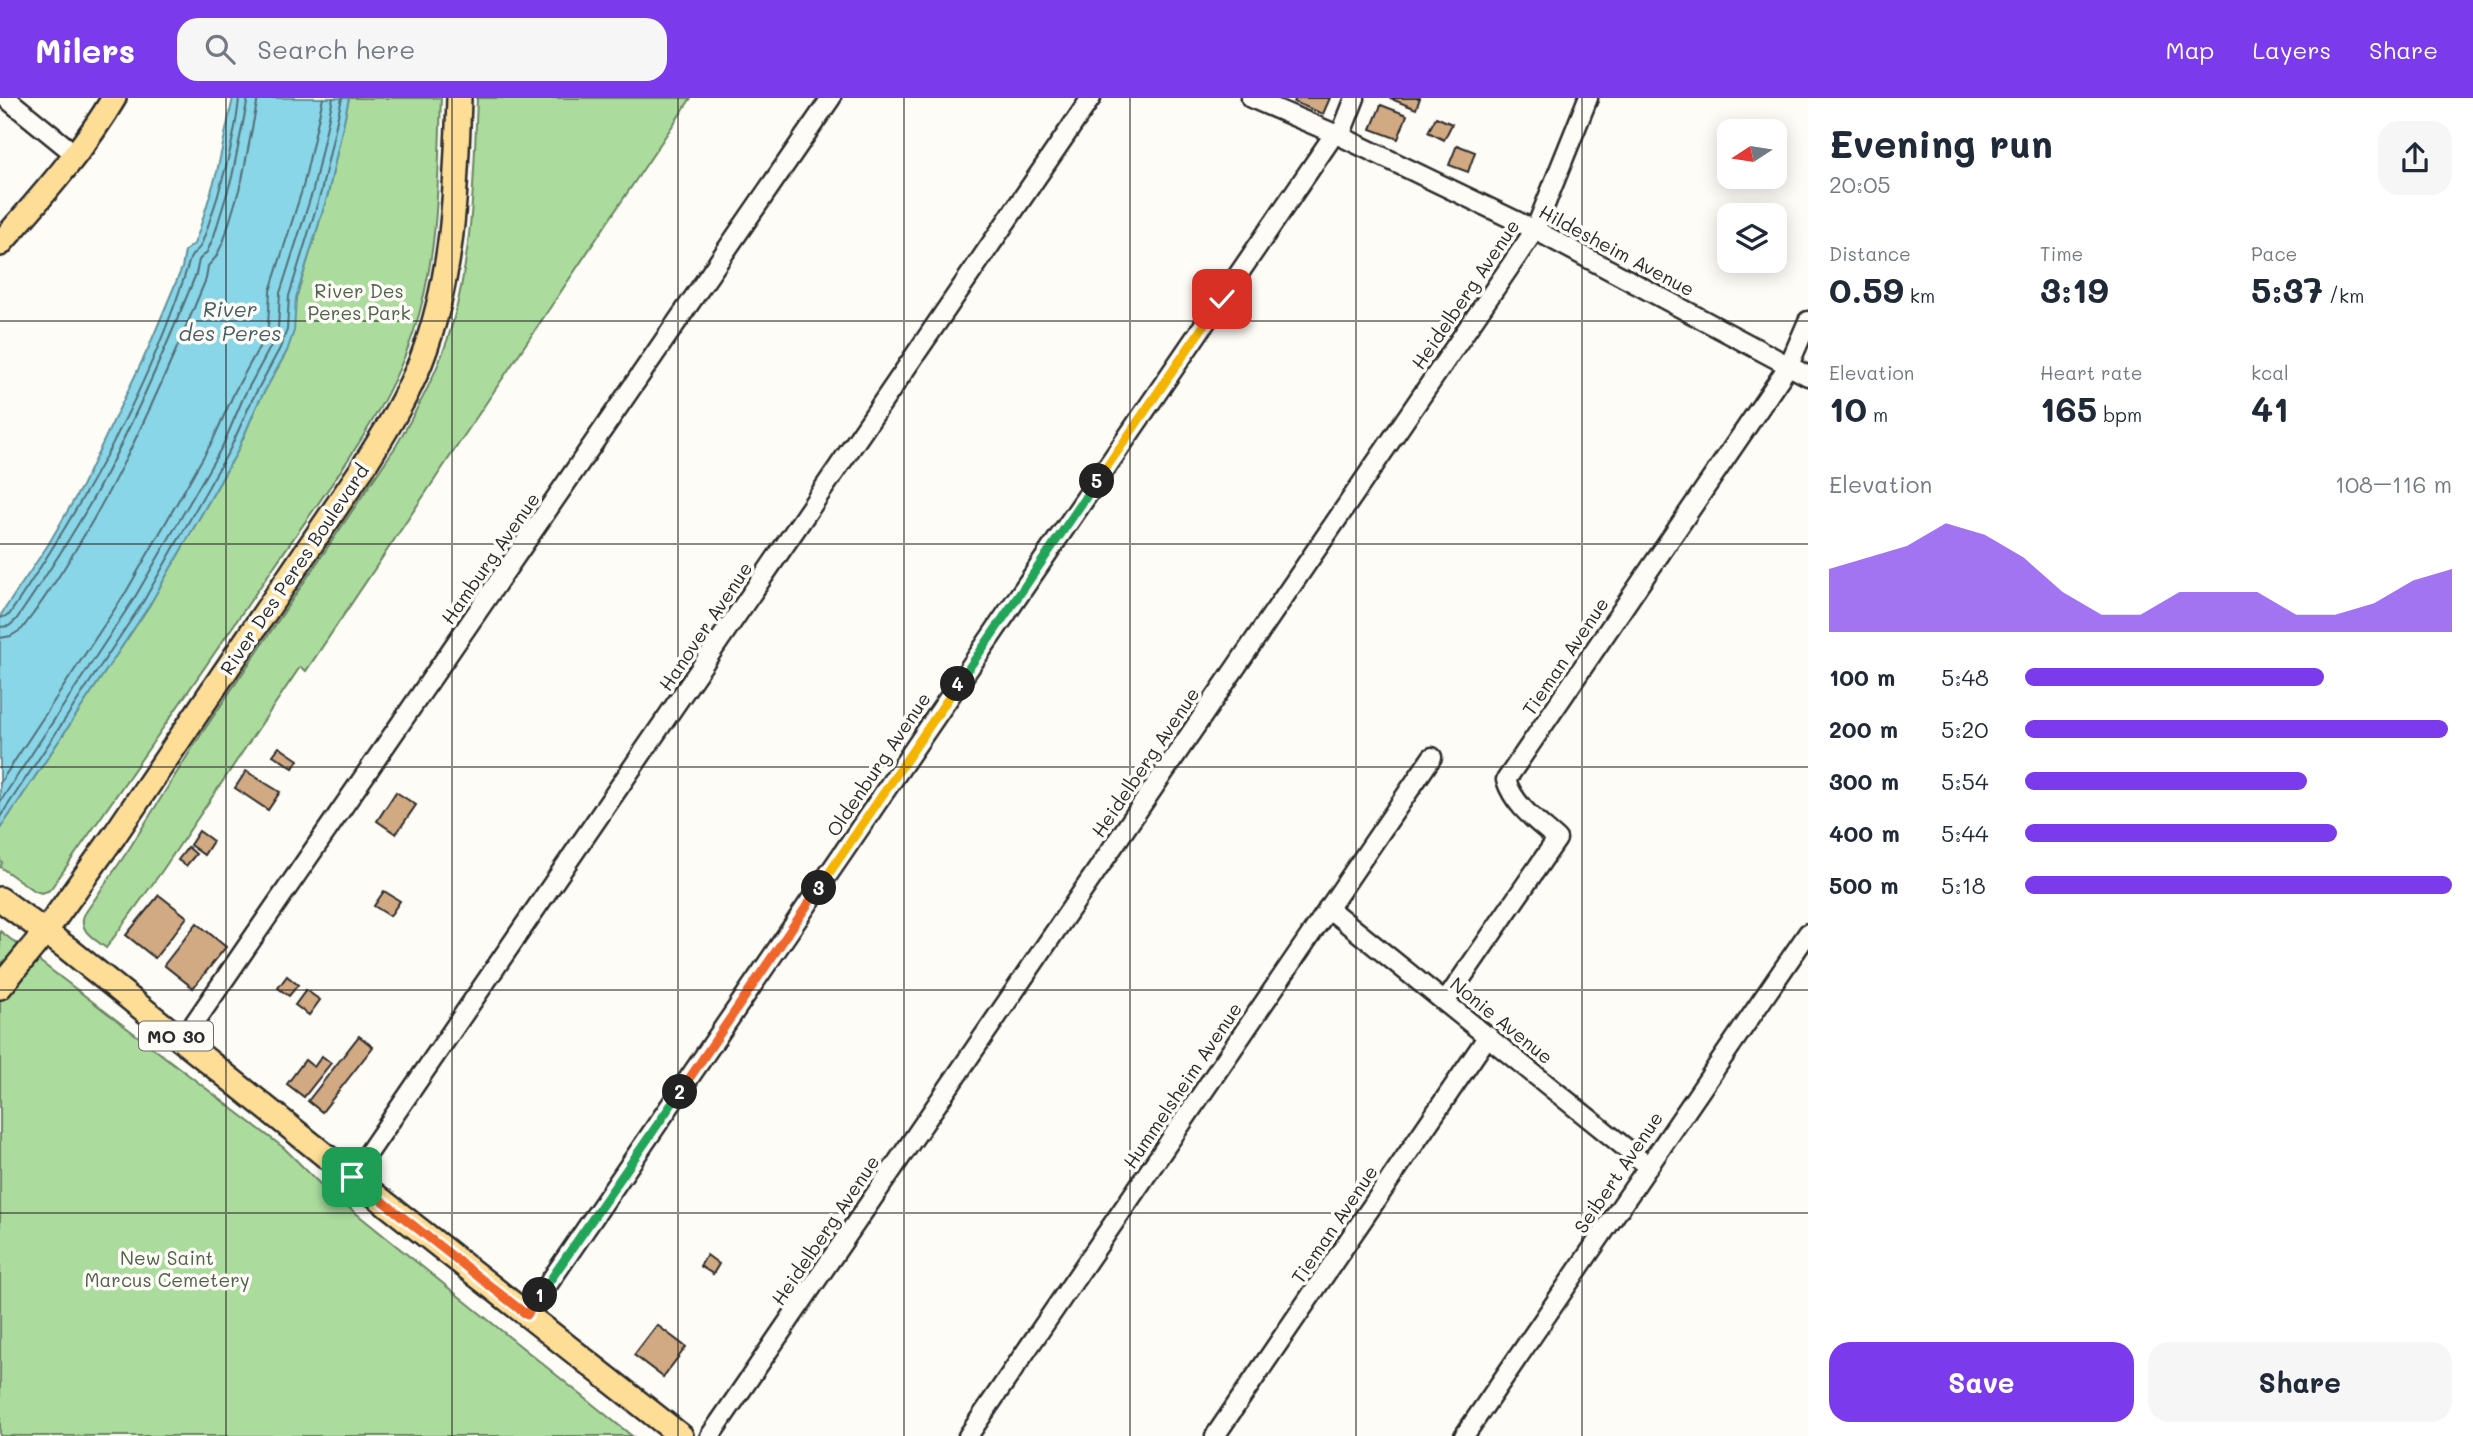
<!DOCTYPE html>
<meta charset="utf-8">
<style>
:root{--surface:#fff;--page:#f6f6f7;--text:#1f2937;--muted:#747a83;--accent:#7c3aed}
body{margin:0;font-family:Mali,sans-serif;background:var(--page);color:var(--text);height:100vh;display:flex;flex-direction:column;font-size:26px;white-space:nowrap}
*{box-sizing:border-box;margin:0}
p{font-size:23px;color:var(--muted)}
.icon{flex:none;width:38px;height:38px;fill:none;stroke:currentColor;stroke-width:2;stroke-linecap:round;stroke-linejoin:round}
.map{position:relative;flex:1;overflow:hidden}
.details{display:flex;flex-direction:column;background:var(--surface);width:665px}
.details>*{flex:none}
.needle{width:46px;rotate:258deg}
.controls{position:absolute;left:1717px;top:21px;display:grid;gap:14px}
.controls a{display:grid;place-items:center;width:70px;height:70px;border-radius:14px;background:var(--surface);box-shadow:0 4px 18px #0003;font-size:35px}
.pin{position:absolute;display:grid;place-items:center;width:60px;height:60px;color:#fff;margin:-30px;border-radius:14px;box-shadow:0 4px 10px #0006}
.km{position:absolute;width:35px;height:35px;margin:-18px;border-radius:50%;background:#222;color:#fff;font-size:19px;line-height:35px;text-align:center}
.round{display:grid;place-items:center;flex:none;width:74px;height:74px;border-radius:21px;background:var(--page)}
.head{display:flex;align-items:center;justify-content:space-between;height:119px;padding:0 21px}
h1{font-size:38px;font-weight:700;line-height:52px}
.stats{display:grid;grid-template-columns:repeat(3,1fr);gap:10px;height:119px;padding:7px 21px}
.stats div{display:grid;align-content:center}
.stats b{font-size:35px;font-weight:700}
.stats small{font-size:19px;font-weight:400}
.stats p{font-size:19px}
.chart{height:196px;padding:14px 21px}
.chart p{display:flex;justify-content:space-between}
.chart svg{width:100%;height:126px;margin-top:7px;fill:var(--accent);opacity:.7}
.cta{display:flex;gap:14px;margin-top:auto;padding:14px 21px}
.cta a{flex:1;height:80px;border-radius:21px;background:var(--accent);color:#fff;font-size:28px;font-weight:700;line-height:80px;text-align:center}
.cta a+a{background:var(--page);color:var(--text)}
ul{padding:0 21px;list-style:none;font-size:23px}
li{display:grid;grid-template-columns:112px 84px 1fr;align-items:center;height:52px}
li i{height:18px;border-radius:9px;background:var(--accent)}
header{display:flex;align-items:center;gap:42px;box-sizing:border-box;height:98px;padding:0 35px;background:var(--accent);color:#fff}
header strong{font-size:33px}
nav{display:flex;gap:38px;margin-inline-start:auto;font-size:24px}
.search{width:490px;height:63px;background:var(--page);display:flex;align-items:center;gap:18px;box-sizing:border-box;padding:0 24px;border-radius:21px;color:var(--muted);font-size:26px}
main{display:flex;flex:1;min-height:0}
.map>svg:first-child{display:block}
.green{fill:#abdc9d;stroke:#6b8464;stroke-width:2}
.water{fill:#89d6e8;stroke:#63929c;stroke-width:2}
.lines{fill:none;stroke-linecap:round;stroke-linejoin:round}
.shore{stroke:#516f77;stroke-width:2}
.building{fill:#d1a982;stroke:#2b2b2b;stroke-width:2}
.minor-casing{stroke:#2b2b2b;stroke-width:23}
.major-casing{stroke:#2b2b2b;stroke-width:28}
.minor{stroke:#fdfcf7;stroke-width:18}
.major{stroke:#fedd96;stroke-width:23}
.split-1-casing{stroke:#fff;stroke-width:14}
.split-2-casing{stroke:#fff;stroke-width:14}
.split-3-casing{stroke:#fff;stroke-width:14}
.split-4-casing{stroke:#fff;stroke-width:14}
.split-5-casing{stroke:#fff;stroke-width:14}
.split-6-casing{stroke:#fff;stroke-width:14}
.split-1{stroke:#f0652b;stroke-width:9}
.split-2{stroke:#22a559;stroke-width:9}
.split-3{stroke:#f0652b;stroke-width:9}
.split-4{stroke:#f5b400;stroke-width:9}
.split-5{stroke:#22a559;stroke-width:9}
.split-6{stroke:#f5b400;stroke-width:9}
.grid{fill:none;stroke:#2b2b2b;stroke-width:2;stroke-opacity:0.55}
.labels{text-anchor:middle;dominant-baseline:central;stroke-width:7;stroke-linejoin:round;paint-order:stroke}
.shield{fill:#fdfcf7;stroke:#6a6a68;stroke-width:2}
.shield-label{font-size:18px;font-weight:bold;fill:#2b2b2b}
.street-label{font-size:19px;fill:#2b2b2b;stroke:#fdfcf7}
.park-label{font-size:19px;fill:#51604d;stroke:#fdfcf7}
.water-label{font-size:21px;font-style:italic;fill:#475e64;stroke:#fdfcf7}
</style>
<header>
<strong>Milers</strong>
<div class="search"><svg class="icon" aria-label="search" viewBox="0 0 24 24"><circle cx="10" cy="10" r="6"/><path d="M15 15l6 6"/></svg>Search here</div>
<nav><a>Map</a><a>Layers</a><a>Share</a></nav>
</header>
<main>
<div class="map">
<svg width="1808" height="1338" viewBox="0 0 1808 1338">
<rect width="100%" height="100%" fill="#fdfcf7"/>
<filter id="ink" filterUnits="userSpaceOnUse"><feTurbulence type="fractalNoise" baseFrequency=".0143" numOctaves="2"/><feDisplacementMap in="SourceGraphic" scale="14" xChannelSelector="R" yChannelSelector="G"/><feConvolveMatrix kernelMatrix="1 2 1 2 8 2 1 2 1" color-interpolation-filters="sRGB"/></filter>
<g filter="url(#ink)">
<g class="green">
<path d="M349 0H441C438 79 439 160 413 236 384 321 325 394 275 467 201 575 127 683 52 789L48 793 41 795 33 792 0 769 2 764 0 763V731L149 508 237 354 258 305 287 253 296 200 328 96Z"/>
<path d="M477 0H691L306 573 300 569 162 773 106 850C95 841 78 833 84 817L129 751 196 644 396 348C418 310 440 270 452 227 473 153 474 76 477 0Z"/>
<path d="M0 833 284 1050 321 1087 632 1338H0Z"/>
</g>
<path class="water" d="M233 0H349L328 96 296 200 294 233 287 253 258 305 237 354 149 508 0 731V518L48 447 82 388 148 251 182 170 185 153 194 146 199 133 217 74Z"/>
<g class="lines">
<g class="shore">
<path d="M0 520 9 517C83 407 151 288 190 161 192 155 196 154 200 149 202 145 204 139 206 134 219 97 236 39 239 0"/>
<path d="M0 529 9 528 16 522C44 481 72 439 96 395 134 324 166 250 196 176L199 162 207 154 214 138 232 79 248 0"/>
<path d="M0 540 11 538 22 531C102 425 156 302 206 181L208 168 216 159 224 142 242 82 258 0"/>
<path d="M0 685 126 494 213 342 235 293 263 242 268 228 270 193 303 89 323 0"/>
<path d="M0 704 135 499 223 347 244 298 272 246 278 230 280 195 313 92 333 0"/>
<path d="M0 719 143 504 230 351 252 302 280 250 287 232 289 198 321 94 342 0"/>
</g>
</g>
<g class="building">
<path d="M1296 0H1330L1323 16 1294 4Z"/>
<path d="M1389 0H1420L1416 11Z"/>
<path d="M1381 7 1407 17 1398 41 1371 31Z"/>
<path d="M1436 19 1452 26 1444 42 1428 34Z"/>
<path d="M1457 47 1475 54 1468 74 1449 67Z"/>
<path d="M279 649 298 662 293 670 273 657Z"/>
<path d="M246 673 280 694 268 712 235 690Z"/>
<path d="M396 694 416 707 396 736 377 723Z"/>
<path d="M199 733 213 743 204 757 190 747Z"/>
<path d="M188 749 196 756 186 768 178 762Z"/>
<path d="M384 793 400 803 390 818 374 808Z"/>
<path d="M159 797 187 819 155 860 126 837Z"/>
<path d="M197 825 226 849 193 890 164 867Z"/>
<path d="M287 878 298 887 289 898 278 890Z"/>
<path d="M306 892 320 902 309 917 295 907Z"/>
<path d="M359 938 373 949 322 1014 308 1003Z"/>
<path d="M322 958 331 965 304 999 287 986 305 962 314 969Z"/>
<path d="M707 1157 719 1166 713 1176 700 1168Z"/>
<path d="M657 1227 686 1249 663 1279 634 1257Z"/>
</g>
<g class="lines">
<g class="minor-casing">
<g id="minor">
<path d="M6 0 76 57"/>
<path d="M1251 0 1340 38 1535 132 1808 278"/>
<path d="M1340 38 1355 0"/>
<path d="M1328 810 1648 1068"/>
<path d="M1445 904 1557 741C1537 723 1515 709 1506 682L1789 267 1808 223"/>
<path d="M182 943 831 0"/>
<path d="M352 1079 1091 0"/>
<path d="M527 1217 1335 35"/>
<path d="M710 1338 1535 132 1588 0"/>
<path d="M968 1338 1432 659"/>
<path d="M1215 1338 1488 938"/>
<path d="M1464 1338 1808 835"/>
</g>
</g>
<g class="major-casing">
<g id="major">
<path d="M0 146C41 99 82 54 114 0"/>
<path d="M0 801 67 850 352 1079 681 1338"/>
<path d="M0 889 45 834 114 738 362 371C384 336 406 301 421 263 454 178 456 90 459 0"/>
</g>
</g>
<use href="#minor" class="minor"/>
<use href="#major" class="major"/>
</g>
</g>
<g class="lines" filter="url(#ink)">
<g class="split-1-casing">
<path id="split-1" d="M352 1079 527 1217 540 1197"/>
</g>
<g class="split-2-casing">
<path id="split-2" d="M540 1197 680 994"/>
</g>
<g class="split-3-casing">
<path id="split-3" d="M680 994 819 790"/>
</g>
<g class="split-4-casing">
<path id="split-4" d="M819 790 958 586"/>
</g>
<g class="split-5-casing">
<path id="split-5" d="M958 586 1097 383"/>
</g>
<g class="split-6-casing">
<path id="split-6" d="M1097 383 1222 201"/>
</g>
<use href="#split-1" class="split-1"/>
<use href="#split-2" class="split-2"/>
<use href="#split-3" class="split-3"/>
<use href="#split-4" class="split-4"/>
<use href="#split-5" class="split-5"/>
<use href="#split-6" class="split-6"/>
</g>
<path class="grid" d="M226 0V1338M452 0V1338M678 0V1338M904 0V1338M1130 0V1338M1356 0V1338M1582 0V1338M0 223H1808M0 446H1808M0 669H1808M0 892H1808M0 1115H1808"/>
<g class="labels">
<rect class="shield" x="139" y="923.5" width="74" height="29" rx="5"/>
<g class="shield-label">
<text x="176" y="938">MO 30</text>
</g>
<g class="street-label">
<text transform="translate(1617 152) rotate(28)">Hildesheim Avenue</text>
<text transform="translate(1465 196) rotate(-56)">Heidelberg Avenue</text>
<text transform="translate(490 460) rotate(-55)">Hamburg Avenue</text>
<text transform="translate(294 471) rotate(-56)">River Des Peres Boulevard</text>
<text transform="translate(705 528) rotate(-56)">Hanover Avenue</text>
<text transform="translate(1565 558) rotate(-56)">Tieman Avenue</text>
<text transform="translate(1145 664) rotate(-56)">Heidelberg Avenue</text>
<text transform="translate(878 666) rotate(-56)">Oldenburg Avenue</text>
<text transform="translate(1502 922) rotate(39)">Nonie Avenue</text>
<text transform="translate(1182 987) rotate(-56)">Hummelsheim Avenue</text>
<text transform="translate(1618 1074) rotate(-56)">Seibert Avenue</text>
<text transform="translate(1334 1126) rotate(-56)">Tieman Avenue</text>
<text transform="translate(825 1132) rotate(-56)">Heidelberg Avenue</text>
</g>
<g class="park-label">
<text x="359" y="192">River Des<tspan x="359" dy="22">Peres Park</tspan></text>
<text x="167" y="1159">New Saint<tspan x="167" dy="22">Marcus Cemetery</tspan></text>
</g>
<g class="water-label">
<text x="230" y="210">River<tspan x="230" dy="24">des Peres</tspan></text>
</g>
</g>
</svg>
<div class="controls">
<a><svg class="needle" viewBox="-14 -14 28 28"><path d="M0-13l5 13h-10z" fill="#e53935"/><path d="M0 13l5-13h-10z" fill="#747a83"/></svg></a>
<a><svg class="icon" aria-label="layers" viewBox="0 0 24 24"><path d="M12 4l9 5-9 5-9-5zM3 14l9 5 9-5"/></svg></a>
</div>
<div class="pin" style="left:352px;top:1079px;background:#1e9e55"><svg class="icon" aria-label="arrive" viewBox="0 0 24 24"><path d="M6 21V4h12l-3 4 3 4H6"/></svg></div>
<div class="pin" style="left:1222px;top:201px;background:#d93025"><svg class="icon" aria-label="check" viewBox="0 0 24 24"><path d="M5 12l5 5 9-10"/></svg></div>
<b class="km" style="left:540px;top:1197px">1</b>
<b class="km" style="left:680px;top:994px">2</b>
<b class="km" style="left:819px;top:790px">3</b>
<b class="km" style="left:958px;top:586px">4</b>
<b class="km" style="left:1097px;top:383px">5</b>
</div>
<section class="details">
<div class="head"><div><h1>Evening run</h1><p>20:05</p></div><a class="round"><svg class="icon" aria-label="share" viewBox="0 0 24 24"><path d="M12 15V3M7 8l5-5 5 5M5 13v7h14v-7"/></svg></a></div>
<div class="stats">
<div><p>Distance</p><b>0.59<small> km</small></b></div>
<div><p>Time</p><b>3:19</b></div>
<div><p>Pace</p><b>5:37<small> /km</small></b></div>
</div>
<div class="stats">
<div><p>Elevation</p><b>10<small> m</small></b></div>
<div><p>Heart rate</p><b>165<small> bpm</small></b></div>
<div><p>kcal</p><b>41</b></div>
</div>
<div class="chart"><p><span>Elevation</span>108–116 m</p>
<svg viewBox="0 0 160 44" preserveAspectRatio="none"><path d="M0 44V22L10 18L20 14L30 6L40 10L50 18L60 30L70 38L80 38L90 30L100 30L110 30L120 38L130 38L140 34L150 26L160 22V44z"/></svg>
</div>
<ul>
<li><b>100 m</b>5:48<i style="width:70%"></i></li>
<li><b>200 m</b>5:20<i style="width:99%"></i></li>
<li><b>300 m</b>5:54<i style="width:66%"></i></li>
<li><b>400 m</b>5:44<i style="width:73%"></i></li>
<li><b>500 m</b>5:18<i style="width:100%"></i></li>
</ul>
<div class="cta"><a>Save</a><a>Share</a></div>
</section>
</main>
